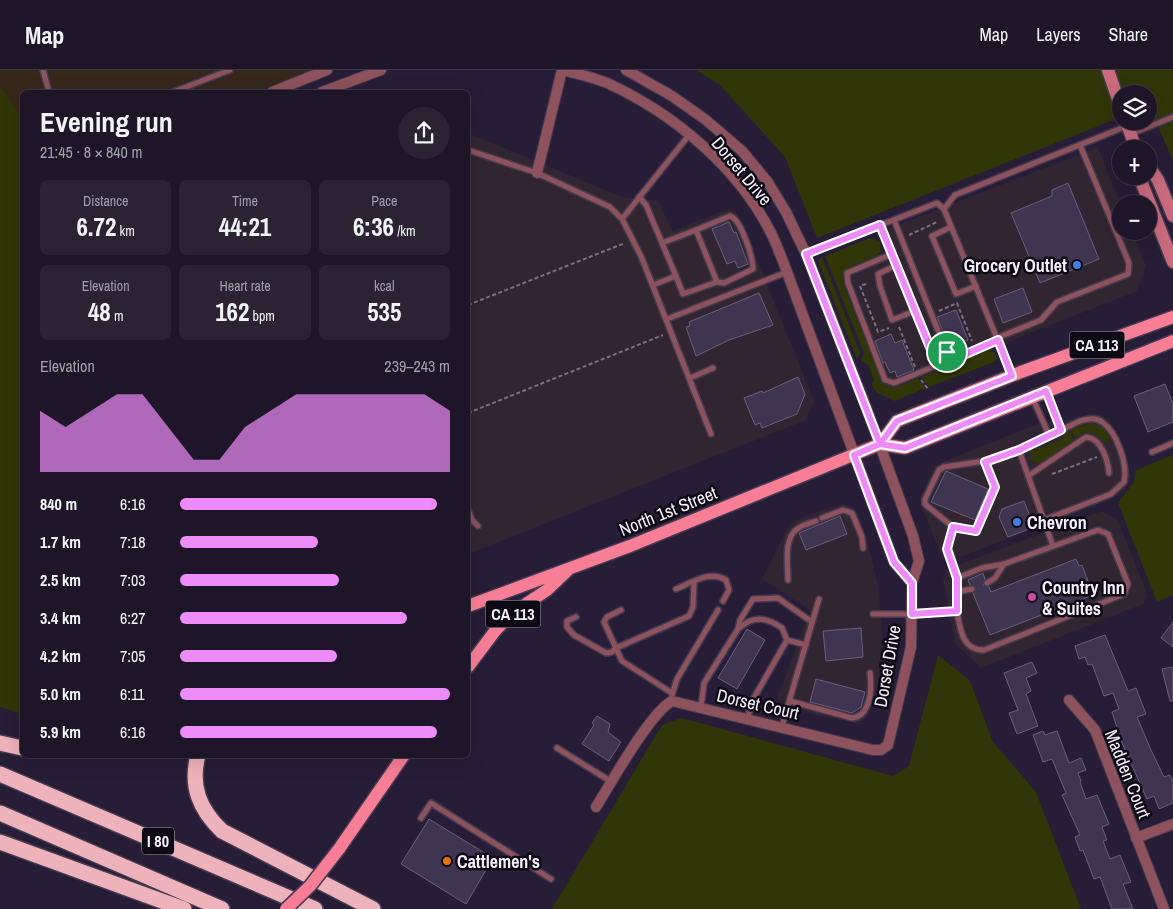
<!DOCTYPE html>
<meta charset="utf-8">
<style>
:root{--surface:#1e1628;--page:#2b2334;--text:#f1f3f6;--muted:#a19fa8;--line:#3c3545;--accent:#ed8cf9}
body{margin:0;font-family:"Archivo Narrow",sans-serif;background:var(--page);color:var(--text);height:100vh;display:flex;flex-direction:column;font-size:19px;white-space:nowrap}
*{box-sizing:border-box;margin:0}
p{font-size:16px;color:var(--muted)}
.icon{flex:none;width:28px;height:28px;fill:none;stroke:currentColor;stroke-width:2;stroke-linecap:round;stroke-linejoin:round}
.map{position:relative;flex:1;overflow:hidden}
.side{position:absolute;left:20px;top:20px;width:450px;height:668px;display:flex;flex-direction:column;background:var(--surface);border-radius:8px;box-shadow:0 5px 20px #0002,0 0 0 1px var(--line)}
.side>*{flex:none}
.tools{position:absolute;left:1112px;top:15px;display:grid;gap:10px}
.tools a{display:grid;place-items:center;width:45px;height:45px;border-radius:50%;background:var(--surface);box-shadow:0 5px 20px #0002,0 0 0 1px var(--line);font-size:25px}
.pin{position:absolute;display:grid;place-items:center;width:42px;height:42px;color:#fff;margin:-21px;border:2px solid #fff;border-radius:50%;box-shadow:0 1px 5px #0007}
.round{display:grid;place-items:center;flex:none;width:52px;height:52px;border-radius:26px;background:var(--page)}
.summary{display:flex;align-items:center;justify-content:space-between;height:85px;padding:0 20px}
h1{font-size:28px;font-weight:800;line-height:38px}
.figures{display:grid;grid-template-columns:repeat(3,1fr);gap:8px;height:85px;padding:5px 20px}
.figures div{display:grid;align-content:center;border-radius:8px;background:var(--page);text-align:center}
.figures b{font-size:25px;font-weight:800}
.figures small{font-size:14px;font-weight:400}
.figures p{font-size:14px}
.chart{height:140px;padding:10px 20px}
.chart p{display:flex;justify-content:space-between}
.chart svg{width:100%;height:90px;margin-top:5px;fill:var(--accent);opacity:.7}
ul{padding:0 20px;list-style:none;font-size:16px}
li{display:grid;grid-template-columns:80px 60px 1fr;align-items:center;height:38px}
li i{height:12px;border-radius:6px;background:var(--accent)}
header{display:flex;align-items:center;gap:30px;box-sizing:border-box;height:70px;padding:0 25px;background:var(--surface);border-bottom:1px solid var(--line)}
header strong{font-size:24px}
nav{display:flex;gap:28px;margin-inline-start:auto;font-size:18px}
.map>svg:first-child{display:block}
.commercial{fill:#322532}
.industrial{fill:#36271b}
.green{fill:#303607}
.building{fill:#403550;stroke:#6a5e7c}
.lines{fill:none;stroke-linecap:round;stroke-linejoin:round}
.lane-casing{stroke:#453a52;stroke-width:8}
.street-casing{stroke:#453a52;stroke-width:12}
.secondary-casing{stroke:#453a52;stroke-width:15}
.primary-casing{stroke:#453a52;stroke-width:15}
.highway-casing{stroke:#453a52;stroke-width:18}
.path{stroke:#786f84;stroke-width:2;stroke-dasharray:4 2.5;stroke-linecap:butt}
.lane{stroke:#8d525c;stroke-width:5}
.street{stroke:#8d525c;stroke-width:10}
.secondary{stroke:#c96b7d;stroke-width:12}
.primary{stroke:#f77e95;stroke-width:12}
.highway{stroke:#eeb2ba;stroke-width:15}
.primary-bridge-casing{stroke:#453a52;stroke-width:15;stroke-linecap:butt}
.primary-bridge{stroke:#f77e95;stroke-width:12}
.route-casing{stroke:#fff;stroke-width:10}
.route{stroke:#ed8cf9;stroke-width:6}
.shop-dot{fill:#3f7fe0;stroke:#0e0a15;stroke-width:2}
.hotel-dot{fill:#d1479c;stroke:#0e0a15;stroke-width:2}
.food-dot{fill:#e8710a;stroke:#0e0a15;stroke-width:2}
.labels{text-anchor:middle;dominant-baseline:central;stroke-width:5;stroke-linejoin:round;paint-order:stroke}
.shield{fill:#0e0a15;stroke:#b0aab7;stroke-width:1}
.shield-label{font-size:16px;font-weight:bold;fill:#f5effd}
.street-label{font-size:18px;fill:#f5effd;stroke:#0e0a15}
.poi-label{font-size:18px;font-weight:bold;fill:#f5effd;stroke:#0e0a15;text-anchor:start}
</style>
<header>
<strong>Map</strong>
<nav><a>Map</a><a>Layers</a><a>Share</a></nav>
</header>
<div class="map">
<svg width="1173" height="839" viewBox="0 0 1173 839">
<rect width="100%" height="100%" fill="#281d36"/>
<g class="commercial">
<path d="M468 63 622 127 658 131 673 161 728 139 734 141 740 148 814 331 806 350 468 484Z"/>
<path d="M1098 77 1121 135V161H1132L1146 196 1137 221 896 316 883 311 844 213V205L847 200 883 183 884 177 878 163Z"/>
<path d="M1088 344H1099L1108 349 1120 367 1131 406 1125 420 1111 429 963 486 943 491 919 430 935 395 1037 354 1074 349Z"/>
<path d="M843 434 853 438 859 446 871 486 878 515 882 563 878 616 867 647 859 654 802 642 777 629 810 540 762 509 790 454 809 444Z"/>
<path d="M1102 441 1118 451 1148 526 1143 534 981 598 955 573 943 508 947 499Z"/>
</g>
<path class="industrial" d="M0 0H315L258 22H22V110L0 53Z"/>
<g class="green">
<path d="M696 0H1173V91L1149 36V24H1121V47L817 168 785 87 719 14Z"/>
<path d="M0 16 22 47V644L0 637Z"/>
<path d="M870 168 880 172 881 182C871 195 840 190 843 213L882 312C893 322 906 313 918 308L926 318 895 331 876 322 872 315 874 310 868 294 862 292 861 289 864 283 825 186Z"/>
<path d="M822 187 860 283 857 289 818 191Z"/>
<path d="M988 280 995 283 997 289 994 292 929 317 921 307Z"/>
<path d="M1091 353 1105 359 1111 370 1103 373C1097 361 1086 360 1075 368L1070 359Z"/>
<path d="M1068 360 1073 370 1043 393H1036L1030 389 1032 381 1063 369Z"/>
<path d="M1173 385V525L1157 532 1118 433 1134 412 1136 400Z"/>
<path d="M938 585 970 611 993 672 1036 722 1081 839H552L662 655 682 648 893 706 909 696Z"/>
</g>
<g class="building">
<path d="M1068 113 1099 189 1040 213 1011 143 1052 126V120Z"/>
<path d="M729 152 734 163 736 162 748 194 738 198 735 191 727 194 712 159Z"/>
<path d="M1023 218 1032 242 1003 253 994 229Z"/>
<path d="M759 223 773 255 729 270 696 286 686 257 690 256 689 252Z"/>
<path d="M956 240 968 270 949 277 937 247Z"/>
<path d="M891 264 895 273 902 270 914 300 897 307 895 301 890 303 885 292 883 293 875 271Z"/>
<path d="M798 307 805 324 797 344 762 358 760 353 755 355 744 328 762 321 763 323Z"/>
<path d="M1165 314 1173 334V352L1148 362 1134 326Z"/>
<path d="M946 401 988 419 975 450 931 432Z"/>
<path d="M1024 431 1034 457 1008 467 999 447 1002 439Z"/>
<path d="M840 446 847 464 806 480 799 463Z"/>
<path d="M1076 489 1079 496 1082 495 1093 525 990 565 973 523 976 518 970 515 968 510 983 503 985 509 983 515 989 517 991 522Z"/>
<path d="M1173 552V577L1161 568Z"/>
<path d="M861 558 863 587 826 591 823 561Z"/>
<path d="M747 559 765 570 737 619 718 608Z"/>
<path d="M1105 565 1128 621 1136 618 1146 644 1137 647 1151 680 1164 707 1170 705 1173 712V733L1159 739 1154 726 1147 729 1122 673 1112 642 1119 639 1113 623 1104 626 1092 594 1088 595 1085 587 1079 589 1075 576Z"/>
<path d="M1032 592 1037 603 1026 608 1031 621 1026 624 1038 656 1017 664 1009 643 1018 640 1004 603Z"/>
<path d="M1173 597V631H1170L1162 599Z"/>
<path d="M816 609 865 622 861 637 852 643 810 632Z"/>
<path d="M597 646 610 654 608 662 621 672 609 691 582 674 594 655 592 653Z"/>
<path d="M1043 661 1045 665 1057 661 1069 693 1081 688 1086 700 1078 703 1081 711 1080 712 1086 729 1097 725 1109 754 1102 757 1107 770 1103 771 1110 789 1120 785 1131 812 1123 814 1133 839H1112L1100 807 1094 809 1083 780 1080 781 1075 767 1080 765 1062 725 1066 723 1052 689 1043 692 1033 665Z"/>
<path d="M429 749 493 788 466 834 401 794Z"/>
</g>
<g class="lines">
<g class="lane-casing">
<g id="lane">
<path d="M43 0 49 22"/>
<path d="M173 22 230 0"/>
<path d="M1131 64 1173 47"/>
<path d="M468 80 537 103 610 137 622 149 641 186 711 364"/>
<path d="M639 127 646 135 676 206 653 215"/>
<path d="M944 139 955 125 1127 56"/>
<path d="M622 149 689 65"/>
<path d="M894 150 950 291"/>
<path d="M880 155 897 195 878 204 880 216 892 250 915 241 938 296"/>
<path d="M951 157 932 166 956 224 976 216"/>
<path d="M696 160 730 146C741 149 753 188 753 199L724 213 717 212"/>
<path d="M662 173 696 160 717 212 683 224 676 206"/>
<path d="M806 184 937 133 944 139 1012 305"/>
<path d="M892 184 847 203 848 213 885 310 894 313 998 270"/>
<path d="M897 195 915 241"/>
<path d="M667 249 787 202"/>
<path d="M997 268 1041 250 1057 232 1128 204 1129 193 1080 75"/>
<path d="M690 308 713 298"/>
<path d="M1047 323 1061 360"/>
<path d="M1033 329 1049 365"/>
<path d="M1019 380 1053 476"/>
<path d="M1152 382 1173 373"/>
<path d="M1028 406 1086 367C1101 368 1108 390 1109 403"/>
<path d="M468 440 472 450 478 456"/>
<path d="M822 448 843 440 852 443 862 467 863 478"/>
<path d="M953 457 925 434V429L939 400 944 397 985 391"/>
<path d="M957 508 947 479 953 457 976 461 995 417 985 391 1019 380 1080 351C1088 349 1095 347 1102 352 1117 362 1128 395 1124 412L1111 424 1044 450"/>
<path d="M788 510C788 495 783 469 797 459 802 455 810 453 816 451"/>
<path d="M987 513 995 508 1004 494"/>
<path d="M676 519C693 512 710 500 726 510L729 520 723 531"/>
<path d="M957 522 972 519"/>
<path d="M621 540 607 547 604 552 622 591 672 623"/>
<path d="M873 544H912L957 541C960 559 962 580 984 580L1124 524 1128 514 1108 464 1098 460 1004 494 982 498 957 508V541"/>
<path d="M576 547 567 551V557L574 565 606 583 612 582 616 578 689 546 693 537 694 512"/>
<path d="M738 559C754 545 766 547 782 558L787 570"/>
<path d="M672 625 677 609 718 540"/>
<path d="M790 631 852 648C871 646 872 618 870 603"/>
<path d="M701 637 704 613 738 559 740 550 753 529 778 528 812 552"/>
<path d="M748 648 751 633 787 570 806 575"/>
<path d="M782 656 819 529"/>
<path d="M557 678 612 712"/>
<path d="M421 748 431 733 551 809"/>
</g>
</g>
<g class="street-casing">
<g id="street">
<path d="M563 0C577 4 593 7 607 13 673 43 738 97 771 163 777 175 782 189 787 202L894 492 912 513"/>
<path d="M272 22 327 0"/>
<path d="M322 22 381 0"/>
<path d="M537 103 562 0"/>
<path d="M1069 630 1095 660 1164 839"/>
<path d="M596 737C611 713 650 643 672 631L873 680H881L888 675 911 577 912 513 919 491 913 466 866 337 806 184 786 142 767 111 742 81 706 50 672 26 626 0"/>
<path d="M1136 768 1173 754"/>
</g>
</g>
<g class="secondary-casing">
<g id="secondary">
<path d="M1108 0 1121 38"/>
<path d="M1126 51 1136 79"/>
<path d="M1149 97 1158 110 1173 146"/>
<path d="M1139 106 1173 192"/>
</g>
</g>
<g class="primary-casing">
<g id="primary">
<path d="M880 374 905 378 1173 271"/>
<path d="M468 536 630 476 880 374 897 351 1021 302 1173 247"/>
<path d="M468 597 495 561 511 544 547 520 567 501"/>
<path d="M339 779 404 685"/>
</g>
</g>
<g class="highway-casing">
<g id="highway">
<path d="M0 673 22 678"/>
<path d="M198 685C190 716 199 739 222 761L373 839"/>
<path d="M0 704 315 839"/>
<path d="M0 743 222 839"/>
<path d="M0 772 184 839"/>
</g>
</g>
<g class="path">
<path d="M909 165 937 152"/>
<path d="M866 214 860 216 878 262 889 258"/>
<path d="M468 235 625 173"/>
<path d="M939 241 957 233 972 271"/>
<path d="M899 257 915 297"/>
<path d="M921 310 929 320"/>
<path d="M468 343 663 265"/>
<path d="M1052 404 1097 387"/>
</g>
<use href="#lane" class="lane"/>
<use href="#street" class="street"/>
<use href="#secondary" class="secondary"/>
<use href="#primary" class="primary"/>
<use href="#highway" class="highway"/>
<g class="primary-bridge-casing">
<path id="primary-bridge" d="M286 839 310 816 339 779"/>
</g>
<use href="#primary-bridge" class="primary-bridge"/>
</g>
<g class="lines">
<g class="route-casing">
<path id="route" d="M947 282 950 291 998 270 1012 306 897 351 880 374 854 385 894 492 912 513V544L957 541V508L947 479 953 457 976 461 995 417 985 392 1019 380 1061 360 1046 321 905 378 880 374 806 184 880 155 934 287 947 282"/>
</g>
<use href="#route" class="route"/>
</g>
<g class="shop-dot">
<circle cx="1077" cy="195" r="5"/>
<circle cx="1017" cy="452" r="5"/>
</g>
<circle class="hotel-dot" cx="1032" cy="527" r="5"/>
<circle class="food-dot" cx="447" cy="791" r="5"/>
<g class="labels">
<g class="shield">
<rect x="1069.5" y="261.5" width="55" height="27" rx="4"/>
<rect x="485.5" y="530.5" width="55" height="27" rx="4"/>
<rect x="142" y="757.5" width="32" height="27" rx="4"/>
</g>
<g class="shield-label">
<text x="1097" y="275">CA 113</text>
<text x="513" y="544">CA 113</text>
<text x="158" y="771">I 80</text>
</g>
<g class="street-label">
<text transform="translate(742 101) rotate(50)">Dorset Drive</text>
<text transform="translate(668 441) rotate(-22)">North 1st Street</text>
<text transform="translate(887 596) rotate(-80)">Dorset Drive</text>
<text transform="translate(758 634) rotate(13)">Dorset Court</text>
<text transform="translate(1128 704) rotate(68)">Madden Court</text>
</g>
<g class="poi-label">
<text x="1067" y="195" text-anchor="end">Grocery Outlet</text>
<text x="1027" y="452">Chevron</text>
<text x="1042" y="517">Country Inn<tspan x="1042" dy="21">&amp; Suites</tspan></text>
<text x="457" y="791">Cattlemen's</text>
</g>
</g>
</svg>
<div class="tools">
<a><svg class="icon" aria-label="layers" viewBox="0 0 24 24"><path d="M12 4l9 5-9 5-9-5zM3 14l9 5 9-5"/></svg></a>
<a>+</a>
<a>−</a>
</div>
<div class="pin" style="left:947px;top:282px;background:#1e9e55"><svg class="icon" aria-label="arrive" viewBox="0 0 24 24"><path d="M6 21V4h12l-3 4 3 4H6"/></svg></div>
<section class="side">
<div class="summary"><div><h1>Evening run</h1><p>21:45 · 8 × 840 m</p></div><a class="round"><svg class="icon" aria-label="share" viewBox="0 0 24 24"><path d="M12 15V3M7 8l5-5 5 5M5 13v7h14v-7"/></svg></a></div>
<div class="figures">
<div><p>Distance</p><b>6.72<small> km</small></b></div>
<div><p>Time</p><b>44:21</b></div>
<div><p>Pace</p><b>6:36<small> /km</small></b></div>
</div>
<div class="figures">
<div><p>Elevation</p><b>48<small> m</small></b></div>
<div><p>Heart rate</p><b>162<small> bpm</small></b></div>
<div><p>kcal</p><b>535</b></div>
</div>
<div class="chart"><p><span>Elevation</span>239–243 m</p>
<svg viewBox="0 0 160 44" preserveAspectRatio="none"><path d="M0 44V14L10 22L20 14L30 6L40 6L50 22L60 38L70 38L80 22L90 14L100 6L110 6L120 6L130 6L140 6L150 6L160 14V44z"/></svg>
</div>
<ul>
<li><b>840 m</b>6:16<i style="width:95%"></i></li>
<li><b>1.7 km</b>7:18<i style="width:51%"></i></li>
<li><b>2.5 km</b>7:03<i style="width:59%"></i></li>
<li><b>3.4 km</b>6:27<i style="width:84%"></i></li>
<li><b>4.2 km</b>7:05<i style="width:58%"></i></li>
<li><b>5.0 km</b>6:11<i style="width:100%"></i></li>
<li><b>5.9 km</b>6:16<i style="width:95%"></i></li>
</ul>
</section>
</div>
